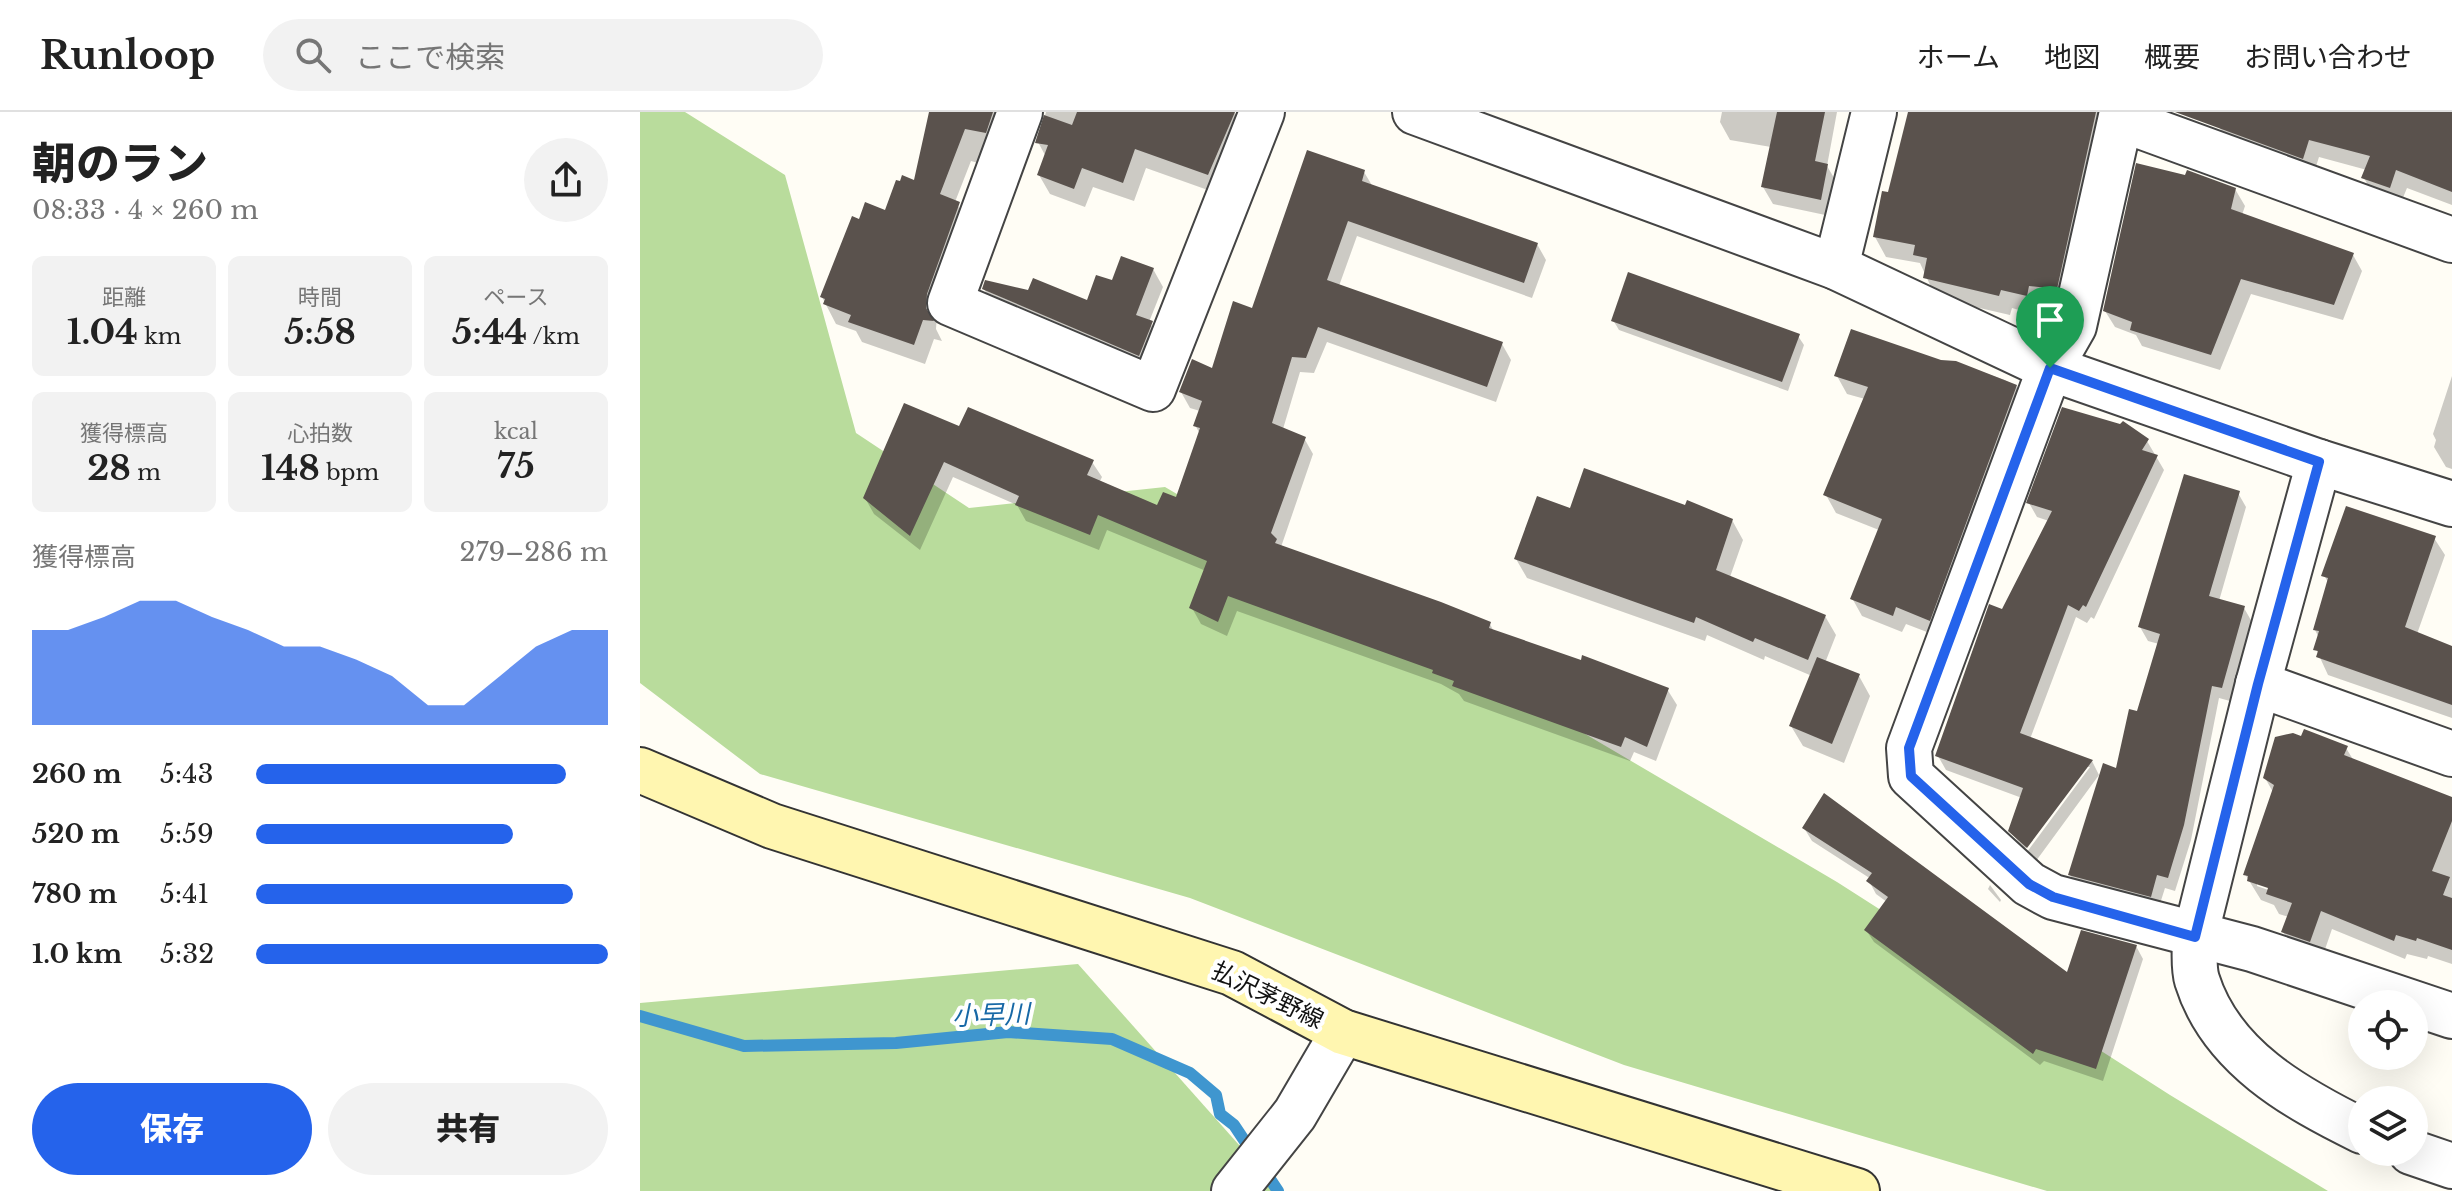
<!DOCTYPE html>
<html lang="ja">
<meta charset="utf-8">
<style>
:root{--surface:#fff;--page:#f2f2f2;--text:#222;--muted:#767676;--line:#e0e0e0;--accent:#2563eb}
body{margin:0;font-family:"Libre Baskerville","Noto Sans JP",serif;background:var(--page);color:var(--text);height:100vh;display:flex;flex-direction:column;font-size:30px;white-space:nowrap}
*{box-sizing:border-box;margin:0}
p{font-size:26px;color:var(--muted)}
.icon{flex:none;width:44px;height:44px;fill:none;stroke:currentColor;stroke-width:2;stroke-linecap:round;stroke-linejoin:round}
.map{position:relative;flex:1;overflow:hidden}
.panel{display:flex;flex-direction:column;background:var(--surface);width:640px}
.panel>*{flex:none}
.fabs{position:absolute;left:1708px;top:878px;display:grid;gap:16px}
.fabs a{display:grid;place-items:center;width:80px;height:80px;border-radius:50%;background:var(--surface);box-shadow:0 8px 32px #0002;font-size:40px}
.pin{position:absolute;display:grid;place-items:center;width:68px;height:68px;color:#fff;margin:-82px -34px;border-radius:50% 50% 50% 0;rotate:-45deg;box-shadow:0 0 8px #0007}
.pin .icon{rotate:45deg}
.round{display:grid;place-items:center;flex:none;width:84px;height:84px;border-radius:42px;background:var(--page)}
.summary{display:flex;align-items:center;justify-content:space-between;height:136px;padding:0 32px}
h1{font-size:44px;font-weight:800;line-height:60px}
.stats{display:grid;grid-template-columns:repeat(3,1fr);gap:12px;height:136px;padding:8px 32px}
.stats div{display:grid;align-content:center;border-radius:12px;background:var(--page);text-align:center}
.stats b{font-size:34px;font-weight:800}
.stats small{font-size:22px;font-weight:400}
.stats p{font-size:22px}
.chart{height:224px;padding:16px 32px}
.chart p{display:flex;justify-content:space-between}
.chart svg{width:100%;height:144px;margin-top:8px;fill:var(--accent);opacity:.7}
.cta{display:flex;gap:16px;margin-top:auto;padding:16px 32px}
.cta a{flex:1;height:92px;border-radius:48px;background:var(--accent);color:#fff;font-size:32px;font-weight:800;line-height:92px;text-align:center}
.cta a+a{background:var(--page);color:var(--text)}
ul{padding:0 32px;list-style:none;font-size:26px}
li{display:grid;grid-template-columns:128px 96px 1fr;align-items:center;height:60px}
li i{height:20px;border-radius:10px;background:var(--accent)}
header{display:flex;align-items:center;gap:48px;box-sizing:border-box;height:112px;padding:0 40px;background:var(--surface);border-bottom:2px solid var(--line)}
header strong{font-size:38px}
nav{display:flex;gap:44px;margin-inline-start:auto;font-size:28px}
.search{width:560px;height:72px;background:var(--page);display:flex;align-items:center;gap:20px;box-sizing:border-box;padding:0 28px;border-radius:44px;color:var(--muted);font-size:30px}
main{display:flex;flex:1;min-height:0}
.map>svg:first-child{display:block}
.forest{fill:#b9dc9c}
.shadow{fill:#0003;fill-rule:evenodd}
.lines{fill:none;stroke-linecap:round;stroke-linejoin:round}
.stream{stroke:#3f96cf;stroke-width:12}
.building{fill:#5a524d}
.minor-casing{stroke:#444;stroke-width:48}
.tertiary-casing{stroke:#444;stroke-width:48}
.secondary-casing{stroke:#333;stroke-width:48}
.minor{stroke:#fff;stroke-width:44}
.tertiary{stroke:#fff;stroke-width:44}
.secondary{stroke:#fff6b0;stroke-width:44}
.route-casing{stroke:#fff;stroke-width:16}
.route{stroke:#2563eb;stroke-width:10}
.labels{text-anchor:middle;dominant-baseline:central;stroke-width:8;stroke-linejoin:round;paint-order:stroke}
.street-label{font-size:24px;fill:#111;stroke:#fff}
.water-label{font-size:26px;font-style:italic;fill:#1768a6;stroke:#fff}
</style>
<header>
<strong>Runloop</strong>
<div class="search"><svg class="icon" aria-label="search" viewBox="0 0 24 24"><circle cx="10" cy="10" r="6"/><path d="M15 15l6 6"/></svg>ここで検索</div>
<nav><a>ホーム</a><a>地図</a><a>概要</a><a>お問い合わせ</a></nav>
</header>
<main>
<section class="panel">
<div class="summary"><div><h1>朝のラン</h1><p>08:33 · 4 × 260 m</p></div><a class="round"><svg class="icon" aria-label="share" viewBox="0 0 24 24"><path d="M12 15V3M7 8l5-5 5 5M5 13v7h14v-7"/></svg></a></div>
<div class="stats">
<div><p>距離</p><b>1.04<small> km</small></b></div>
<div><p>時間</p><b>5:58</b></div>
<div><p>ペース</p><b>5:44<small> /km</small></b></div>
</div>
<div class="stats">
<div><p>獲得標高</p><b>28<small> m</small></b></div>
<div><p>心拍数</p><b>148<small> bpm</small></b></div>
<div><p>kcal</p><b>75</b></div>
</div>
<div class="chart"><p><span>獲得標高</span>279–286 m</p>
<svg viewBox="0 0 160 44" preserveAspectRatio="none"><path d="M0 44V15L10 15L20 11L30 6L40 6L50 11L60 15L70 20L80 20L90 24L100 29L110 38L120 38L130 29L140 20L150 15L160 15V44z"/></svg>
</div>
<ul>
<li><b>260 m</b>5:43<i style="width:88%"></i></li>
<li><b>520 m</b>5:59<i style="width:73%"></i></li>
<li><b>780 m</b>5:41<i style="width:90%"></i></li>
<li><b>1.0 km</b>5:32<i style="width:100%"></i></li>
</ul>
<div class="cta"><a>保存</a><a>共有</a></div>
</section>
<div class="map">
<svg width="1812" height="1079" viewBox="0 0 1812 1079">
<rect width="100%" height="100%" fill="#fffdf5"/>
<g class="forest">
<path d="M0 0H45L145 63 216 321 329 396 525 375 1197 770 1530 983 1688 1079H1407L984 953 550 786 120 662 0 571Z"/>
<path d="M438 852 640 1079H0V891Z"/>
</g>
<g class="shadow">
<path d="M291 0H375L357 40 342 37 338 51 331 49 315 90 330 111 297 203 296 217 302 229 294 227 285 252 222 230 216 219 196 212 182 185 220 109 247 100 276 71Z"/>
<path d="M406 0H594L606 20 579 82 506 56 494 89 453 75 445 95 410 82 399 63 406 45 398 30Z"/>
<path d="M1082 0H1197L1187 54 1197 71 1190 104 1133 92 1123 75 1131 35 1090 28 1080 10Z"/>
<path d="M1289 0H1470L1427 196 1400 193 1397 203 1372 196 1370 203 1296 186 1280 151 1246 145 1235 125 1250 82Z"/>
<path d="M1583 0H1812V93L1767 76 1760 93 1734 84 1724 66 1727 58 1679 45 1673 64 1590 34 1579 15Z"/>
<path d="M724 60 733 75 897 132 906 148 892 186 717 124 699 174 862 232 871 248 856 290 687 230 674 261 660 260 643 317 664 326 673 342 641 435 850 512 854 520 1027 577 1037 593 1016 649 994 640 990 649 824 589 819 582 801 572 597 499 587 524 561 512 552 496 566 459 467 418 459 438 386 409 377 393 313 365 280 438 234 402 225 386 320 317 452 350 462 365 460 369 518 396 537 388 560 322 555 313 560 299 550 296 541 280 574 258 613 199Z"/>
<path d="M1595 77 1605 94 1602 103 1713 143 1722 159 1703 208 1611 182 1580 258 1502 234 1496 223 1475 215 1465 199Z"/>
<path d="M513 157 523 175 509 210 522 228 509 260 354 195 344 177 389 180 448 191 473 170Z"/>
<path d="M973 208 1158 224 1164 233 1148 279 979 218Z"/>
<path d="M1301 250 1316 251 1365 268 1376 274 1386 292 1300 525 1266 512 1262 520 1222 504 1212 486 1239 418 1196 401 1186 383 1225 287 1207 282 1197 264Z"/>
<path d="M1812 264V357L1806 355 1794 335 1796 328 1793 322Z"/>
<path d="M1507 329 1524 358 1454 507 1451 505 1447 511 1436 505 1390 627 1452 649 1459 663 1396 749 1387 740 1450 655H1445L1384 738 1370 718 1382 686 1306 658 1298 644 1363 500 1409 409 1397 405 1389 391Z"/>
<path d="M1598 381 1606 395 1579 489 1604 496 1612 510 1590 589 1579 586 1551 728 1535 779 1525 776 1518 798 1438 777 1430 763 1478 659 1519 532 1508 529 1500 515Z"/>
<path d="M1046 396 1092 408 1103 428 1090 465 1185 504 1196 523 1185 551 1219 564 1230 584 1204 651 1163 634 1151 614 1172 564 1125 544 1124 548 1067 523 1065 529 887 466 876 447 932 399Z"/>
<path d="M1794 426 1805 443 1777 522 1812 536V606L1688 563 1676 537 1679 526 1675 518 1689 472 1684 463Z"/>
<path d="M1706 636 1714 649 1812 687V852L1788 844 1787 847 1767 842 1765 847 1692 817 1681 849 1655 840 1643 820 1649 805 1639 802 1634 793 1621 788 1605 762 1633 680 1625 666ZM1617 770 1638 777 1637 781 1617 774Z"/>
<path d="M1164 716 1428 863 1496 834 1503 847 1463 969 1404 949 1400 953 1234 830 1226 818 1247 790 1236 782 1229 769 1231 767 1172 729Z"/>
<path d="M1350 773 1361 788 1360 790 1348 777Z"/>
</g>
<g class="lines">
<path class="stream" d="M0 904 104 934 256 931 368 920 472 927 550 961 576 983 580 1002 594 1013 638 1079"/>
</g>
<g class="building">
<path d="M289 0H353L346 21 325 17 300 82 320 90 287 182 286 196 294 209 283 208 274 233 208 210 211 203 183 192 185 187 180 185 212 104 219 107 225 90 245 98 256 68 260 69 262 63 274 68Z"/>
<path d="M437 0H595L568 63 495 37 483 71 442 56 434 77 397 63 408 33 395 31 404 3 432 13Z"/>
<path d="M1137 0H1185L1175 49 1188 52 1181 88 1121 75Z"/>
<path d="M1268 0H1456L1417 177 1389 174 1387 184 1361 178 1359 184 1283 166 1287 146 1273 143 1275 133 1233 125 1242 79 1248 80Z"/>
<path d="M1535 0H1812V80L1756 58 1750 76 1721 66 1730 44 1669 28 1663 47Z"/>
<path d="M667 38 725 58 722 69 898 131 884 171 708 109 687 168 863 230 847 275 678 215 666 246 652 245 632 311 666 325 631 421 637 427 635 431 801 490 851 510 849 516 941 548 942 543 1029 576 1007 635 985 625 981 635 812 574 814 569 792 561 793 558 588 484 578 510 549 496 567 449 458 403 450 423 375 393 379 384 304 350 270 424 223 386 264 291 319 314 328 295 454 348 447 363 517 393 523 380 536 385 560 316 553 314 562 289 539 280 552 247 572 256 593 189 612 196Z"/>
<path d="M1496 51 1545 63 1547 58 1596 76 1591 97 1714 141 1694 193 1601 167 1571 243 1490 218 1492 210 1463 199Z"/>
<path d="M481 144 514 156 496 203 513 209 499 244 342 177 345 168 388 178 393 166 447 188 456 163 472 168Z"/>
<path d="M988 160 1160 222 1142 270 971 209Z"/>
<path d="M1211 217 1301 248 1316 249 1377 273 1290 509 1256 495 1253 504 1210 487 1242 407 1183 383 1228 275 1194 264Z"/>
<path d="M1422 295 1480 312 1483 309 1509 327 1502 338 1518 343 1446 495 1443 493 1439 499 1428 493 1380 621 1453 648 1387 736 1368 719 1383 676 1295 644 1349 492 1362 497 1412 399 1386 391Z"/>
<path d="M944 356 1045 393 1047 388 1093 407 1076 458 1186 503 1168 548 1115 526 1113 530 1056 505 1054 511 874 447 897 384 930 396Z"/>
<path d="M1544 362 1600 379 1569 484 1605 494 1582 576 1572 574 1544 713 1528 766 1517 763 1511 785 1428 763 1463 651 1476 656 1489 597 1497 599 1520 522 1498 515Z"/>
<path d="M1706 394 1796 424 1765 515 1812 534V593L1676 545 1678 539 1673 538 1679 519 1673 518 1688 466 1681 464Z"/>
<path d="M1177 545 1220 562 1192 632 1149 614Z"/>
<path d="M1664 617 1708 634 1704 643 1812 685V709L1792 759 1810 765 1803 783 1812 786V838L1777 826 1776 829 1756 823 1754 829 1681 799 1670 830 1641 820 1652 791 1626 782 1628 776 1607 769 1608 764 1603 763 1634 673 1623 666 1635 625 1653 621 1661 624Z"/>
<path d="M1184 681 1427 860 1441 818 1497 833 1456 957 1396 937 1393 942 1224 818 1248 785 1226 769 1232 761 1162 716Z"/>
</g>
<g class="lines">
<g class="minor-casing">
<g id="minor">
<path d="M380 0 310 191 513 277 622 0"/>
<path d="M1482 0 1434 214 1410 256 1269 636 1271 664 1389 772 1413 785 1612 837 1812 904"/>
<path d="M1481 7 1812 128"/>
<path d="M1196 155 1234 0"/>
<path d="M1679 350 1618 572 1555 825C1555 838 1553 855 1557 868 1581 945 1655 986 1722 1019"/>
<path d="M1618 572 1812 642"/>
<path d="M1771 1040 1812 1054"/>
<path d="M594 1079 655 1002 703 920"/>
</g>
</g>
<g class="tertiary-casing">
<path id="tertiary" d="M775 0 1196 155 1410 256 1679 350 1812 392"/>
</g>
<g class="secondary-casing">
<path id="secondary" d="M0 658 132 714 592 861 703 920 1217 1079"/>
</g>
<use href="#minor" class="minor"/>
<use href="#tertiary" class="tertiary"/>
<use href="#secondary" class="secondary"/>
</g>
<g class="lines">
<g class="route-casing">
<path id="route" d="M1410 256 1679 350 1618 572 1555 825 1413 785 1389 772 1271 664 1269 636Z"/>
</g>
<use href="#route" class="route"/>
</g>
<g class="labels">
<g class="street-label">
<text transform="translate(628 883) rotate(26)">払沢茅野線</text>
</g>
<g class="water-label">
<text transform="translate(351 903) rotate(-2)">小早川</text>
</g>
</g>
</svg>
<div class="fabs">
<a><svg class="icon" aria-label="locate" viewBox="0 0 24 24"><circle cx="12" cy="12" r="6"/><path d="M12 2v4M12 18v4M2 12h4M18 12h4"/></svg></a>
<a><svg class="icon" aria-label="layers" viewBox="0 0 24 24"><path d="M12 4l9 5-9 5-9-5zM3 14l9 5 9-5"/></svg></a>
</div>
<div class="pin" style="left:1410px;top:256px;background:#1e9e55"><svg class="icon" aria-label="arrive" viewBox="0 0 24 24"><path d="M6 21V4h12l-3 4 3 4H6"/></svg></div>
</div>
</main>
